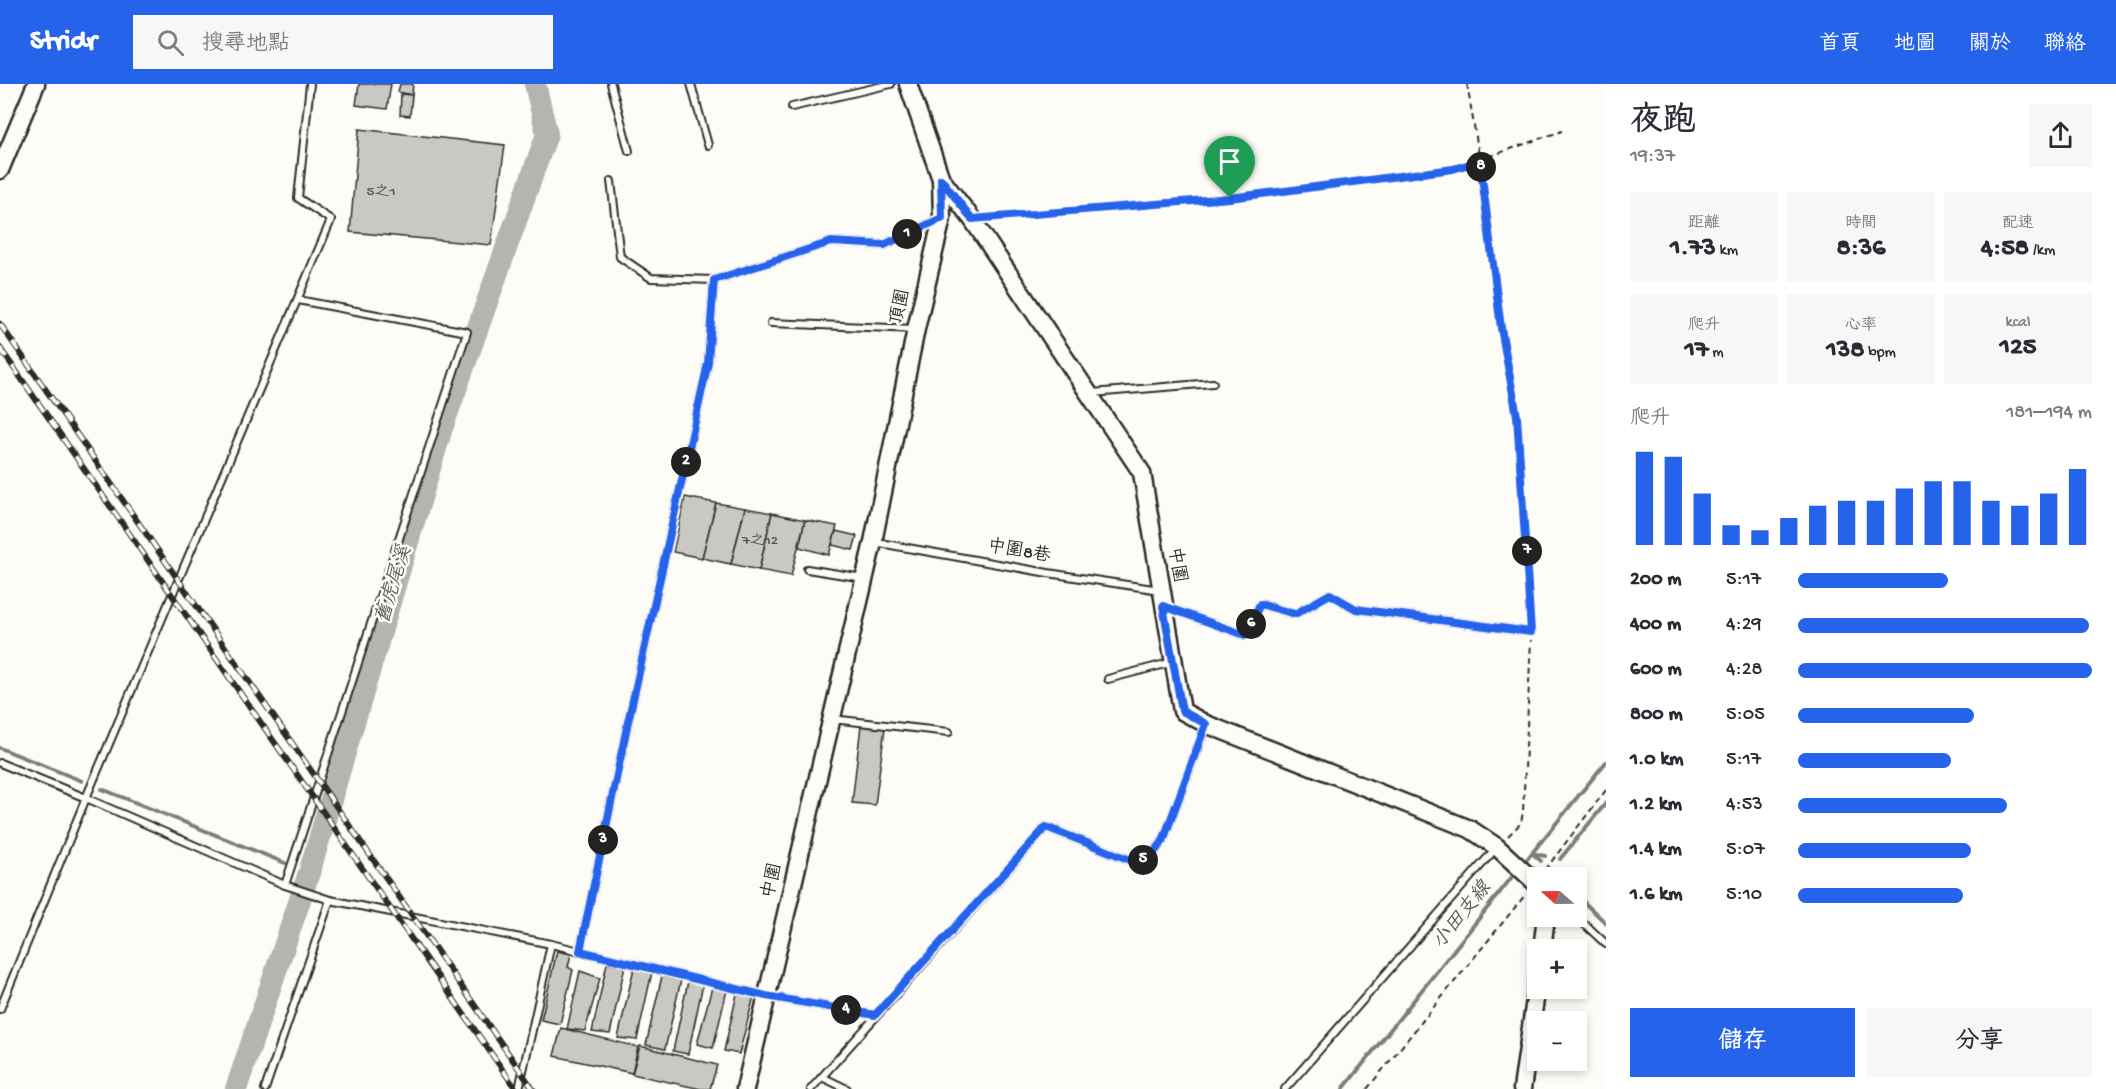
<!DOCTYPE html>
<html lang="zh-TW">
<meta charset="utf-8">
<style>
:root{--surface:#fff;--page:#f7f7f7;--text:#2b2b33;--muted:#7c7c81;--accent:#2563eb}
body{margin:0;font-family:"Gochi Hand","LXGW WenKai TC",sans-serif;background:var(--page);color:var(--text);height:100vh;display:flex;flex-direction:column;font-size:22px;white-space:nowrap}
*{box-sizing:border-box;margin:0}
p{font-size:20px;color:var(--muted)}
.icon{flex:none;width:33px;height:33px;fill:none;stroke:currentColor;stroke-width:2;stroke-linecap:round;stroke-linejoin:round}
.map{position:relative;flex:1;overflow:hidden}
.details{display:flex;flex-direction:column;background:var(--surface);width:510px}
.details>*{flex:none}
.needle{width:39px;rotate:290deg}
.tools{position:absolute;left:1527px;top:783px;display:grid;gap:12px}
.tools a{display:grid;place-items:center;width:60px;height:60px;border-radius:0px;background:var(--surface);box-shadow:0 3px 9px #0003;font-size:30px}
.pin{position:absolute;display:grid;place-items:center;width:51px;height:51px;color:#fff;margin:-62px -26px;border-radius:50% 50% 50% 0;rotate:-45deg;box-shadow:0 0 6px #0007}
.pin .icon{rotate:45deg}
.km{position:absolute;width:30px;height:30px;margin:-15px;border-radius:50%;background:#222;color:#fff;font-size:16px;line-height:30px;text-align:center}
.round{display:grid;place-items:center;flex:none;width:63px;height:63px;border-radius:0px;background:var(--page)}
.head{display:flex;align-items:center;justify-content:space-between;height:102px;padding:0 24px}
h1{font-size:33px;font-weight:700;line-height:45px}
.figures{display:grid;grid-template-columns:repeat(3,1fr);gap:9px;height:102px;padding:6px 24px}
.figures div{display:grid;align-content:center;border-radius:0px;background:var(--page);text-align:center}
.figures b{font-size:26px;font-weight:700}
.figures small{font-size:16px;font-weight:400}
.figures p{font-size:16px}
.chart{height:168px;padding:12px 24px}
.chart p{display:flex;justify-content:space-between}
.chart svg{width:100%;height:108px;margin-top:6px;stroke:var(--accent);stroke-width:6}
.cta{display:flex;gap:12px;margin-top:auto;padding:12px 24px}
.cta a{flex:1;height:69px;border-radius:0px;background:var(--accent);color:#fff;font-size:24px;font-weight:700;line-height:69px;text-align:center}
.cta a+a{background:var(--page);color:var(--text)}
ul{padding:0 24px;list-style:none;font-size:20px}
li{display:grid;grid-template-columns:96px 72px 1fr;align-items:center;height:45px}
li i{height:15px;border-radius:8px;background:var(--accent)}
header{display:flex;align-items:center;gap:36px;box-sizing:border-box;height:84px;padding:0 30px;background:var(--accent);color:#fff}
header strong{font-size:28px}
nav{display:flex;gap:33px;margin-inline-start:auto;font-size:21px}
.search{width:420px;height:54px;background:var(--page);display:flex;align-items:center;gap:15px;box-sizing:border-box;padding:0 21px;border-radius:0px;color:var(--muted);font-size:22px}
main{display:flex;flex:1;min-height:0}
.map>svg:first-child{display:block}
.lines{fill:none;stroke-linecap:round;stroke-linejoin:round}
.stream{stroke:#7e7d7b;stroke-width:4}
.river{stroke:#b5b4b1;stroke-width:22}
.building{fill:#c9c8c4;stroke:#2b2b2b;stroke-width:1.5}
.lane-casing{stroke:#2b2b2b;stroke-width:10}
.secondary-casing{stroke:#2b2b2b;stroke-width:21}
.path{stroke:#2b2b2b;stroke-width:2;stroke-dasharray:6 4.5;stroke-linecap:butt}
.lane{stroke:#fdfcf7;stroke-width:6}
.secondary{stroke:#fdfcf7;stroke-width:16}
.rail-casing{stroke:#2b2b2b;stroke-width:6}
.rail{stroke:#fdfcf7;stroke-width:4;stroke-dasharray:11;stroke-linecap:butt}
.route-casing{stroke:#fff;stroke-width:12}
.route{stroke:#2563eb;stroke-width:8}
.labels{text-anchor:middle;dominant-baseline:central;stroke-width:5;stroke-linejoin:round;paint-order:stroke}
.number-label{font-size:15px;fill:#525251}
.street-label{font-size:18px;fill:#2b2b2b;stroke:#fdfcf7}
.water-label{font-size:20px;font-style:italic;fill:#5b5b5a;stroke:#fdfcf7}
</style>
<header>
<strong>Stridr</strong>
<div class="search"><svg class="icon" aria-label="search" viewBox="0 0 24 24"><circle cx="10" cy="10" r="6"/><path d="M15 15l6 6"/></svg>搜尋地點</div>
<nav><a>首頁</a><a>地圖</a><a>關於</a><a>聯絡</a></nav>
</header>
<main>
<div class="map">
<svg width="1606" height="1005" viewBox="0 0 1606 1005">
<rect width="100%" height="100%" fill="#fdfcf7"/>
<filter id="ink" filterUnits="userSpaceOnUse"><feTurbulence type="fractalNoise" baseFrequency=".0167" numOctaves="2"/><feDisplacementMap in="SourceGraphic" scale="12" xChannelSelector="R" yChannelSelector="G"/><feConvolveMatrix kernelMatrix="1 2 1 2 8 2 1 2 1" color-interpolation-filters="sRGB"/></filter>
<g filter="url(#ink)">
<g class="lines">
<g class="stream">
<path d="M0 664 82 697"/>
<path d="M102 705 285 779"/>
<path d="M1532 769 1545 772"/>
<path d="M1532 769 1541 777"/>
<path d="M1560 775 1606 719"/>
<path d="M1523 780 1606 678"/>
<path d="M303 784 310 786"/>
<path d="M1553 789 1558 794"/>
<path d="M1576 811 1606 839"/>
<path d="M1343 1005 1516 788"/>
</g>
<path class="river" d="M236 1005 310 786 441 347 547 50 535 0"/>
</g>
<g class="building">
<path d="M359 0H391L387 25 356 21Z"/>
<path d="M400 0H413L412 11 398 8Z"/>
<path d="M401 10 412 11 410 32 400 31Z"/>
<path d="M359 45 505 61 491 161 350 148Z"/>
<path d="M685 413 716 419 702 474 673 468Z"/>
<path d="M716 419 745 424 731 480 702 474Z"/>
<path d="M745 424 772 429 759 486 731 480Z"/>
<path d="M772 429 805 436 791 492 759 486Z"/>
<path d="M805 436 837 442 829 471 799 463Z"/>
<path d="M836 447 857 452 853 466 832 461Z"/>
<path d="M861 641 885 644 875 721 852 719Z"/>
<path d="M557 867 571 870 568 883 573 886 560 940 541 936Z"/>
<path d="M607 879 625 882 610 950 592 948Z"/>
<path d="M634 884 652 888 637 956 618 954Z"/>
<path d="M580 887 600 894 585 947 567 945Z"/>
<path d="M662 892 681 896 665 965 646 961Z"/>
<path d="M688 897 703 900 688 970 673 967Z"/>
<path d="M712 903 727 906 713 964 697 960Z"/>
<path d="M737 910 754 912 739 970 724 967Z"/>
<path d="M561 944 638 963 632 989 554 972Z"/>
<path d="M640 962 717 981 710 1005H701L632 990Z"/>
</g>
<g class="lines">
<g class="lane-casing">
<g id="lane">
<path d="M611 0 629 67"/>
<path d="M691 0 708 61"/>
<path d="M792 23 891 0"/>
<path d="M611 97 620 173 651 194 714 196 831 158 884 161 939 135"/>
<path d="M771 239 915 245"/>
<path d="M1092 309 1213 299"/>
<path d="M874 458 1048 489 1160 506"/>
<path d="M807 485 863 494"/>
<path d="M1166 523 1245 551 1260 520 1295 530 1330 510 1356 525 1531 548"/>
<path d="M1108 595 1173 578"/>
<path d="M832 635 949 648"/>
<path d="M0 679 86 714 285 801 330 816 551 860 519 1005"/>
<path d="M285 801 467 248 298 216"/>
<path d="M1576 832 1606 860"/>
<path d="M551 860 766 912 875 931"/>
<path d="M580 867 628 638 708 279 714 196"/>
<path d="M0 925 86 714 331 136 298 114 310 0"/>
<path d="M822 993 847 1005"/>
<path d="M265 1005 330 816"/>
<path d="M811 1005 1046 743 1128 775C1148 778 1152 772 1163 757L1206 641"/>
<path d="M1285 1005 1496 764"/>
</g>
</g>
<g class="secondary-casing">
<g id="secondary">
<path d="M0 86 36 0"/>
<path d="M941 95 972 135 1142 389 1182 627 1206 640 1470 745 1497 763 1538 801"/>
<path d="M1542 866 1546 832"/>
<path d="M745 1005 873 458 916 245 942 134 941 95 908 0"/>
<path d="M1522 1005 1538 895"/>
</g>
</g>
<g class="path">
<path d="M1467 0 1480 77 1501 244 1517 332 1531 539"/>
<path d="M990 134 1230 114 1453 85 1562 47"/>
<path d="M1508 752 1521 739 1523 728 1531 556"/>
<path d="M1545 786 1606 706"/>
<path d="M1367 1005 1526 810"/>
</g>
<use href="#lane" class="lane"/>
<use href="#secondary" class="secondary"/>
<g class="rail-casing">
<g id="rail">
<path d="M0 240 533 1005"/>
<path d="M0 264 516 1005"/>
</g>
</g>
<use href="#rail" class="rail"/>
</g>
</g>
<g class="lines" filter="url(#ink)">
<g class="route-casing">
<path id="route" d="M1480 77 1501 244 1517 332 1531 548 1356 525 1330 510 1295 530 1260 520 1245 551 1163 522 1182 627 1206 640 1163 757C1152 772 1148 778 1128 775L1046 743 875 931 766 912 580 867 628 638 708 279 714 196 831 158 884 161 942 134 941 95 972 135 1230 114 1453 85Z"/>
</g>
<use href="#route" class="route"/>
</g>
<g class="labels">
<g class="number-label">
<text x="381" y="108">5之1</text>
<text x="760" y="457">7之12</text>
</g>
<g class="street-label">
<text transform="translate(901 223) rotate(-77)">頂圍</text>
<text transform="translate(1019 468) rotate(10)">中圍8巷</text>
<text transform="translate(1176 481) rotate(81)">中圍</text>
<text transform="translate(773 797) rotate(-77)">中圍</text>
</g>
<g class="water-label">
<text transform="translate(395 501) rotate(-73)">舊虎尾溪</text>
<text transform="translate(1463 832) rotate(-51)">小田支線</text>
</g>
</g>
</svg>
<div class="tools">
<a><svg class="needle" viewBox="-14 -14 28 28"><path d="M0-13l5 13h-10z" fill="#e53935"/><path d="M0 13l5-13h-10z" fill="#7c7c81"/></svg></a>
<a>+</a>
<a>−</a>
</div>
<div class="pin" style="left:1230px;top:114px;background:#1e9e55"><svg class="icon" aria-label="arrive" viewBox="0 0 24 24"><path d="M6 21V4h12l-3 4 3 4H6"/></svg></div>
<b class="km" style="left:907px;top:150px">1</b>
<b class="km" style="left:686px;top:378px">2</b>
<b class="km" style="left:603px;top:756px">3</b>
<b class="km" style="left:846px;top:926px">4</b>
<b class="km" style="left:1143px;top:776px">5</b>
<b class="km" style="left:1251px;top:540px">6</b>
<b class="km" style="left:1527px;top:467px">7</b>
<b class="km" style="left:1481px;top:83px">8</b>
</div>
<section class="details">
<div class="head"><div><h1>夜跑</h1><p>19:37</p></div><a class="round"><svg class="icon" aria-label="share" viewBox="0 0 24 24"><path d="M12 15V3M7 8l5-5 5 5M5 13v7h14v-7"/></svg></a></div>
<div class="figures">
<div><p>距離</p><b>1.73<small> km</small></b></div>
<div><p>時間</p><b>8:36</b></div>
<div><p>配速</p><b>4:58<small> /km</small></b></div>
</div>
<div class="figures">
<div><p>爬升</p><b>17<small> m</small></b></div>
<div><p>心率</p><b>138<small> bpm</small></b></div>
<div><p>kcal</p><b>125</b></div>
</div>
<div class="chart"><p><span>爬升</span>181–194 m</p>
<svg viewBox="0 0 160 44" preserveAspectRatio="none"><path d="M5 44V6M15 44V8M25 44V23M35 44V36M45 44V38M55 44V33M65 44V28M75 44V26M85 44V26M95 44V21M105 44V18M115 44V18M125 44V26M135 44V28M145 44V23M155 44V13"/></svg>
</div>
<ul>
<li><b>200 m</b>5:17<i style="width:51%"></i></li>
<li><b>400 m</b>4:29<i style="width:99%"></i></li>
<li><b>600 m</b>4:28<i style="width:100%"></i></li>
<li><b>800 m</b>5:05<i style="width:60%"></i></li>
<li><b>1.0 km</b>5:17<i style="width:52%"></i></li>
<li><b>1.2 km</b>4:53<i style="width:71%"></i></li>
<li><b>1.4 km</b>5:07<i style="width:59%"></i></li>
<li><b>1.6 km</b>5:10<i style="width:56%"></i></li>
</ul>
<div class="cta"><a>儲存</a><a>分享</a></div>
</section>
</main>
